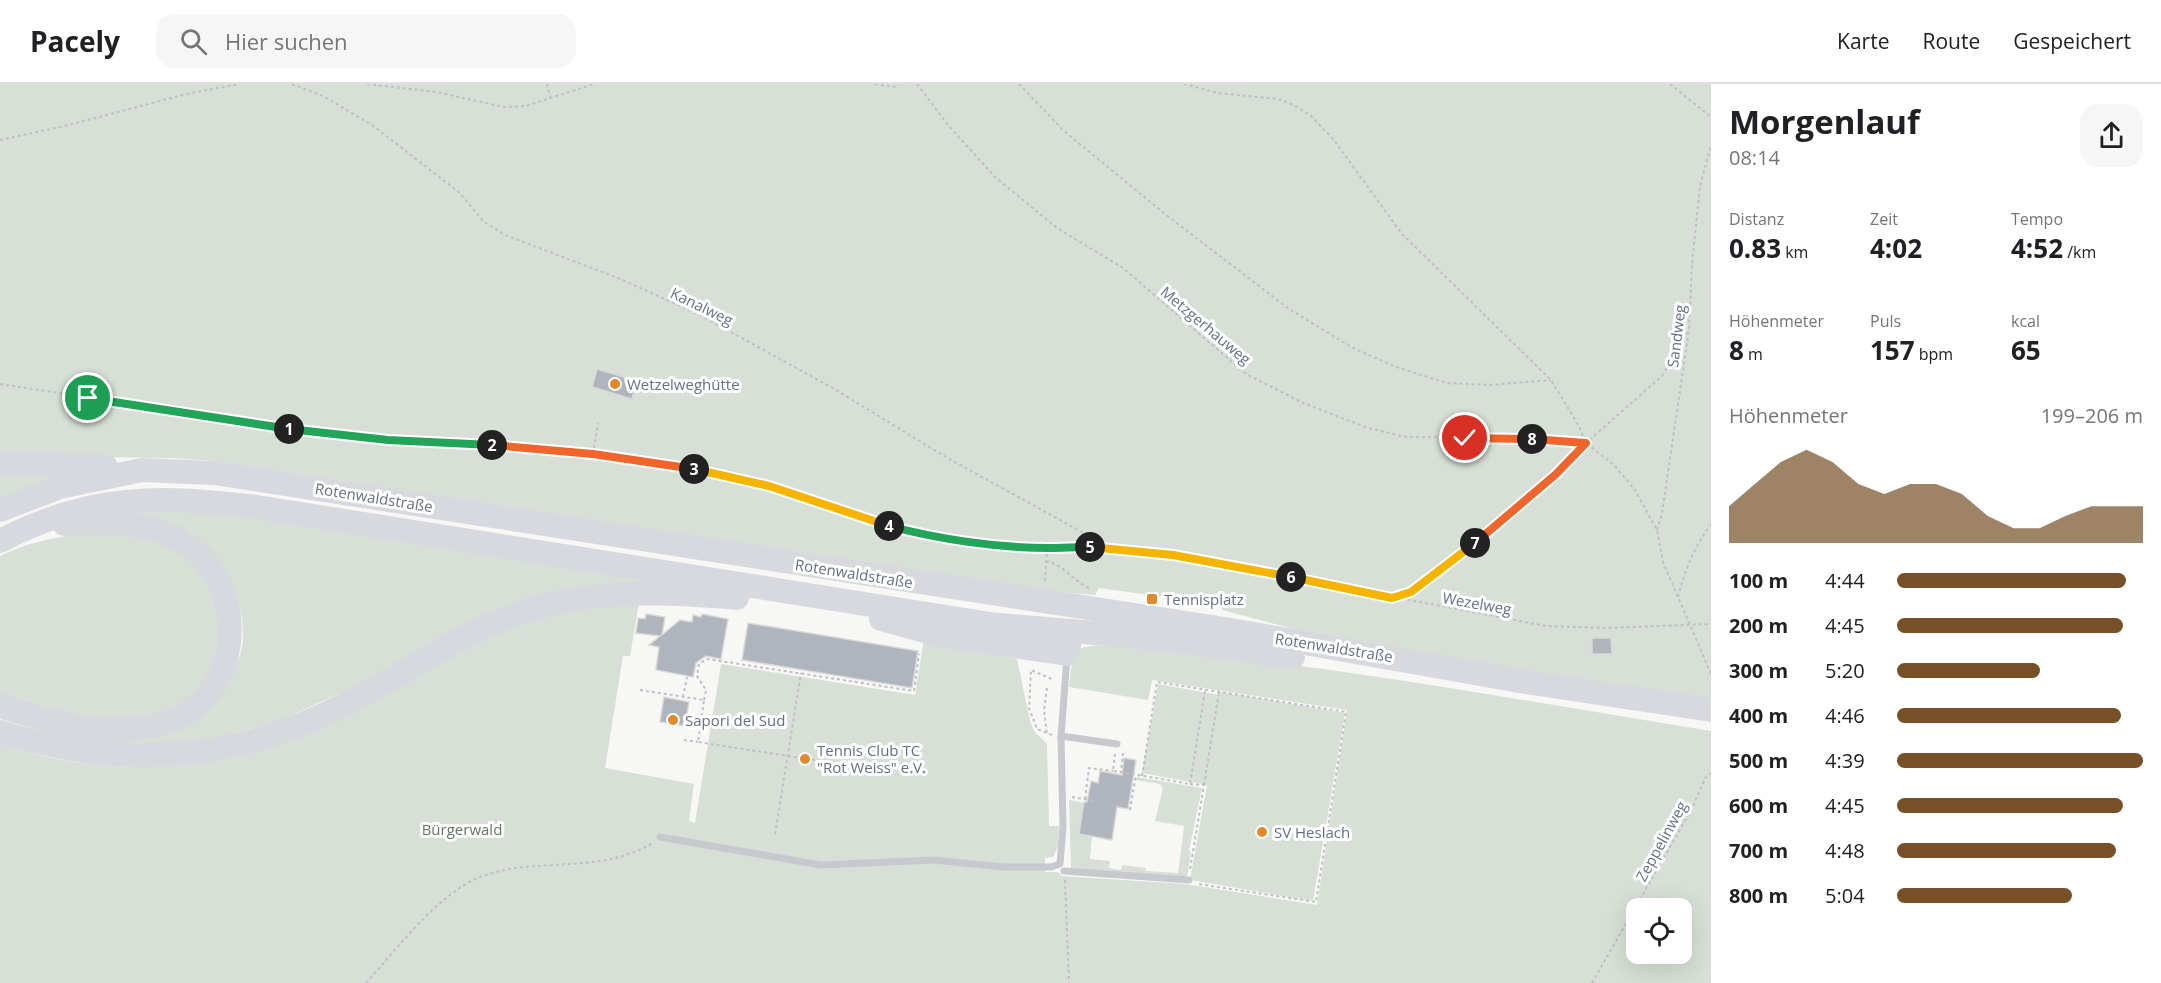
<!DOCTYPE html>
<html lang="de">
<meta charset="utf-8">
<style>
:root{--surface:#fff;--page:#f6f6f6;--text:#202124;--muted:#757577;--line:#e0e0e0;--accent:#775027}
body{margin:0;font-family:"Open Sans",sans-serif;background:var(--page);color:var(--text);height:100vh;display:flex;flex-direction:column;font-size:22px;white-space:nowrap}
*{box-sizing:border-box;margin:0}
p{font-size:20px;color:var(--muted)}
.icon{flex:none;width:33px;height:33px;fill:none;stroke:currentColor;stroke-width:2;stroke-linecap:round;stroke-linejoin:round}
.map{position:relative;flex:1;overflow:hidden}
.panel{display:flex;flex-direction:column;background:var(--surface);width:450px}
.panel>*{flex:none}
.fabs{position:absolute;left:1626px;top:814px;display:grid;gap:12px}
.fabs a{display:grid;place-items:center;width:66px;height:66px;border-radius:12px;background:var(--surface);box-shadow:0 6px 24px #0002;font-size:30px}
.pin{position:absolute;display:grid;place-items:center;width:51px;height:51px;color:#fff;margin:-26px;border:3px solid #fff;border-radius:50%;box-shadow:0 2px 6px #0007}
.km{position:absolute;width:30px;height:30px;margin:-15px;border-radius:50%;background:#222;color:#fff;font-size:16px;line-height:30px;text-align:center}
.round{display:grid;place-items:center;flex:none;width:63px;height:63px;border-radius:18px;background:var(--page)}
.headline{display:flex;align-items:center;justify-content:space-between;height:102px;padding:0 18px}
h1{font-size:33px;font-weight:700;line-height:45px}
.stats{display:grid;grid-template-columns:repeat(3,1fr);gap:9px;height:102px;padding:6px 18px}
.stats div{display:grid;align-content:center}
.stats b{font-size:26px;font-weight:700}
.stats small{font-size:16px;font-weight:400}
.stats p{font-size:16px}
.chart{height:168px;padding:12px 18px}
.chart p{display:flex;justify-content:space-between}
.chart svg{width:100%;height:108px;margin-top:6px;fill:var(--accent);opacity:.7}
ul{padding:0 18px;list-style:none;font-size:20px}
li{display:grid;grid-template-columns:96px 72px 1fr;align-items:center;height:45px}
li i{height:15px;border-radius:8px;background:var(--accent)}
header{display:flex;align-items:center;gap:36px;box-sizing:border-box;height:84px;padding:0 30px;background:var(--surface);border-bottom:2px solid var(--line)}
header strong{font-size:28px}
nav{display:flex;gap:33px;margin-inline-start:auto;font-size:21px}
.search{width:420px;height:54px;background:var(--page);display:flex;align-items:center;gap:15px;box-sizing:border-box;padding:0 21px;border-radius:18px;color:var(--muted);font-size:22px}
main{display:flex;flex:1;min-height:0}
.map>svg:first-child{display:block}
.green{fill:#d7dfd6;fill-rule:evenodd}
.building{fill:#b0b4bc;stroke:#d9d9d7;stroke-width:1.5}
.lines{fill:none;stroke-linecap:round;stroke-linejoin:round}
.path{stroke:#bfc0c3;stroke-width:2;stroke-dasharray:3 3;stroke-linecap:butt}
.service{stroke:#c8c9ce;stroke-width:7}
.trunk{stroke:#d8d9df;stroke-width:24}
.split-1-casing{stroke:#fff;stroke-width:12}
.split-2-casing{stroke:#fff;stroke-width:12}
.split-3-casing{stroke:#fff;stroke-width:12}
.split-4-casing{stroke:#fff;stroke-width:12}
.split-5-casing{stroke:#fff;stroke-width:12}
.split-6-casing{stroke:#fff;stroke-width:12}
.split-7-casing{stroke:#fff;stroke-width:12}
.split-8-casing{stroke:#fff;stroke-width:12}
.split-9-casing{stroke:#fff;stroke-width:12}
.split-1{stroke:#22a559;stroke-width:8}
.split-2{stroke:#22a559;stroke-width:8}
.split-3{stroke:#f0652b;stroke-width:8}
.split-4{stroke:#f5b400;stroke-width:8}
.split-5{stroke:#22a559;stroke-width:8}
.split-6{stroke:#f5b400;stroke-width:8}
.split-7{stroke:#f5b400;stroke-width:8}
.split-8{stroke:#f0652b;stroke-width:8}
.split-9{stroke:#f0652b;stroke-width:8}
.poi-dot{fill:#e1892b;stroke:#fff;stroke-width:2}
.labels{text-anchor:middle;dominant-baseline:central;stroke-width:6;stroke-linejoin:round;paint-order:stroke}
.street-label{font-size:15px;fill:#676f85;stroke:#fff}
.poi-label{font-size:15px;fill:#676f85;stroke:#fff;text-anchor:start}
.park-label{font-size:15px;fill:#627864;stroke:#fff}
</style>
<header>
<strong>Pacely</strong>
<div class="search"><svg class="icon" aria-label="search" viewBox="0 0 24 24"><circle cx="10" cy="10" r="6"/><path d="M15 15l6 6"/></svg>Hier suchen</div>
<nav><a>Karte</a><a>Route</a><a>Gespeichert</a></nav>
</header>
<main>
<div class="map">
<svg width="1711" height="899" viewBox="0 0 1711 899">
<rect width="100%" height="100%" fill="#f7f8f5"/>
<g class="green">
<path d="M0 0H1711V617L1327 554 1222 526V521L1099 504 1095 511 1060 508 214 377 173 374 0 372Z"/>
<path d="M0 386 74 390 0 416Z"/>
<path d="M192 424 670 498 623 500 368 597 278 637 212 655 146 661 64 654 0 635V633C39 640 117 663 153 654 188 646 195 633 216 606 222 598 231 590 236 581 257 541 228 474 193 451 176 440 153 435 133 429Z"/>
<path d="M110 447 167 459 204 488 222 537 211 588 186 618 138 637 79 632 0 609V472C35 455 71 450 110 447Z"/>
<path d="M639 519 630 572H623L605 684 694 700 689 737 695 739 721 580 915 611 924 554 1017 575 1030 637 1034 647 1047 660 1049 742H1059L1058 762 1053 773 1045 774V788H1058L1062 792 1185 800 1317 821 1347 626 1152 596 1148 616 1069 603C1071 592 1070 572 1080 565 1091 557 1147 565 1162 566 1346 583 1529 618 1711 647V899H0V660C79 686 161 690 242 671L506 545 562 528ZM1636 825H1682V870H1636Z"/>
<path d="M1158 600 1219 611 1220 608 1345 629 1313 817 1190 796 1207 701 1142 689Z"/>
<path d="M1137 693 1202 704 1189 767 1191 768 1187 794 1071 785 1069 716 1084 719 1079 750 1092 753 1090 775 1110 777 1109 784 1121 786 1122 781 1146 784V787L1178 789 1184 742 1155 737 1163 704 1160 700 1136 696Z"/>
</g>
<g class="building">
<path d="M597 285 637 297 632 315 592 303Z"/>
<path d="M646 530 665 533 662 551 680 536 692 538 693 531 701 533 702 530 728 535 721 575 706 572 696 579 693 593 656 586 659 563 649 561 660 552 636 549 638 534 645 535Z"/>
<path d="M748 539 918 567 912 604 742 576Z"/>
<path d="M1592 554H1611L1612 570H1592Z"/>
<path d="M664 613 689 618 685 642 660 638Z"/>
<path d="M1124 674 1136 676 1128 725 1117 723 1112 756 1079 750 1084 718H1087L1091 697 1098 699 1100 687 1122 691Z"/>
</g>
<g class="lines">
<g class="path">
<path d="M292 0 323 12 372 41 460 109 483 137 505 151 618 194 698 230 831 303 944 372 1109 463"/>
<path d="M367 0 436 8 504 23 526 22 594 0"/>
<path d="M547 0 550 14"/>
<path d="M875 0 894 3 899 0"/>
<path d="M917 0 948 41 995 93 1057 144 1123 184 1246 290 1303 319 1368 344 1406 353 1515 354 1586 359"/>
<path d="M1019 0 1064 47 1165 130 1289 225 1353 264 1396 283 1447 299 1490 301 1551 296"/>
<path d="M1184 0 1218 9 1278 15 1294 21 1311 32 1334 56 1402 150 1551 296 1579 342 1586 359 1614 381 1635 406 1657 446 1663 478 1711 590"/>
<path d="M1670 0 1711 33"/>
<path d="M0 56 69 41 186 10 239 0"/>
<path d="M0 300 316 348 444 360 549 365 684 383 769 402 868 437 915 449 993 460 1047 464 1110 463 1173 471 1546 542 1607 544 1711 540"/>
<path d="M593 370 598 339"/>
<path d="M1657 446 1662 429 1689 246 1692 180 1700 102 1711 61"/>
<path d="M1046 477C1062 480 1074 497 1089 504"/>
<path d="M1045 497 1047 464"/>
<path d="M1395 513 1411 508 1450 480 1555 391 1586 359 1662 292 1689 246"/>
<path d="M1678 513C1685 485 1694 464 1711 440"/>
<path d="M1047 604 1044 626 1047 650"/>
<path d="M640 606 704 616 698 658 865 684"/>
<path d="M683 613 687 593"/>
<path d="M704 616 706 606 697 592 699 580 707 575 914 607 919 570"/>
<path d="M688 634 701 636"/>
<path d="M1052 651 1037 645 1029 624 1031 586 1054 596"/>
<path d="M684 656 698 658"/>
<path d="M1123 669 1121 688 1190 700 1205 607"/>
<path d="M1115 670 1113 687 1121 688"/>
<path d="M1142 692 1157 598 1346 628 1316 818 1198 800"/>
<path d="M1190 700 1204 701 1190 786"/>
<path d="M1204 701 1219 608"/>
<path d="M1072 713 1095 717"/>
<path d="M1085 715 1089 684 1113 687"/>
<path d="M1130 726 1136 691"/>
<path d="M775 750 801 589"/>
<path d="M1065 796 1069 899"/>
<path d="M366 899C396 866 437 811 478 794 533 771 596 792 651 760"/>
<path d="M1592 899 1693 723 1705 694 1711 689"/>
</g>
<g class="service">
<path d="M1061 652 1117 660"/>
<path d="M660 753 821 781 934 776 1003 783H1051L1060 780 1063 743 1061 652 1067 573"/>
<path d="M1064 787 1189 796"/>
</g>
<g class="trunk">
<path d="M0 379 106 383"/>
<path d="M0 426 60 403 142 386 214 389 1225 545 1532 599 1711 626"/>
<path d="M0 457C89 410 160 411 257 423L990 540 1163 555 1293 573"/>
<path d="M881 535 939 551 1067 570 1072 547"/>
<path d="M0 621C51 638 108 655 161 640 246 617 252 498 180 456 144 436 103 438 64 440"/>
<path d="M0 648C122 686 234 678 348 619 410 587 460 548 529 526 597 505 667 508 737 514"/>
</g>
</g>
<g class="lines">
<g class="split-1-casing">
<path id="split-1" d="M88 314 289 345"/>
</g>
<g class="split-2-casing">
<path id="split-2" d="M289 345 388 356 492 361"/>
</g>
<g class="split-3-casing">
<path id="split-3" d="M492 361 593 370 694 385"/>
</g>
<g class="split-4-casing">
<path id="split-4" d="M694 385 769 402 889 442"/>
</g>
<g class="split-5-casing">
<path id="split-5" d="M889 442C938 455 997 464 1049 464 1062 464 1076 463 1090 463"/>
</g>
<g class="split-6-casing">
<path id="split-6" d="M1090 463 1173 471 1291 493"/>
</g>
<g class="split-7-casing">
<path id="split-7" d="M1291 493 1392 514 1411 508 1475 459"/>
</g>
<g class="split-8-casing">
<path id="split-8" d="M1475 459 1555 391 1586 359 1532 355"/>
</g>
<g class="split-9-casing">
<path id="split-9" d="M1465 354 1532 355"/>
</g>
<use href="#split-1" class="split-1"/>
<use href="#split-2" class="split-2"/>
<use href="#split-3" class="split-3"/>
<use href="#split-4" class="split-4"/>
<use href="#split-5" class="split-5"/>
<use href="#split-6" class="split-6"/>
<use href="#split-7" class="split-7"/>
<use href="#split-8" class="split-8"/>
<use href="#split-9" class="split-9"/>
</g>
<g class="poi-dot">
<circle cx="615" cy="300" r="6"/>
<rect x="1146" y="509" width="12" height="12" rx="3"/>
<circle cx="673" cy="636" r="6"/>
<circle cx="805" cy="675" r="6"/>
<circle cx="1262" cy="748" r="6"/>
</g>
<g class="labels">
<g class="street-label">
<text transform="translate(702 222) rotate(26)">Kanalweg</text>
<text transform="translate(1206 241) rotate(40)">Metzgerhauweg</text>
<text transform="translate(1676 252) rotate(-83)">Sandweg</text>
<text transform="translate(374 413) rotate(9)">Rotenwaldstraße</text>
<text transform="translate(854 489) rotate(9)">Rotenwaldstraße</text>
<text transform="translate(1477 519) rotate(10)">Wezelweg</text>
<text transform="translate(1334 563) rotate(9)">Rotenwaldstraße</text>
<text transform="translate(1661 757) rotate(-61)">Zeppelinweg</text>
</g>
<g class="poi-label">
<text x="627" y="300">Wetzelweghütte</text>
<text x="1164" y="515">Tennisplatz</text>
<text x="685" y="636">Sapori del Sud</text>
<text x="817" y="666">Tennis Club TC<tspan x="817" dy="17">"Rot Weiss" e.V.</tspan></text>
<text x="1274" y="748">SV Heslach</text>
</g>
<g class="park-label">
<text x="462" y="745">Bürgerwald</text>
</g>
</g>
</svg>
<div class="fabs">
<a><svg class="icon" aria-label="locate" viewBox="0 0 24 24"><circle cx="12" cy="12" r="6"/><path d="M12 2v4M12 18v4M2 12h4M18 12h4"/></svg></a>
</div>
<div class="pin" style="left:88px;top:314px;background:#1e9e55"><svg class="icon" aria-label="arrive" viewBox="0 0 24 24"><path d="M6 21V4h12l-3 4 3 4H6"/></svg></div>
<div class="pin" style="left:1465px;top:354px;background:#d93025"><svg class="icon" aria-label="check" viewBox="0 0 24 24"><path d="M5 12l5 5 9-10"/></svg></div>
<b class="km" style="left:289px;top:345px">1</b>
<b class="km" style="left:492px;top:361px">2</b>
<b class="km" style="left:694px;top:385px">3</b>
<b class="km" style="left:889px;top:442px">4</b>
<b class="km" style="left:1090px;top:463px">5</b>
<b class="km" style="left:1291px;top:493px">6</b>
<b class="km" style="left:1475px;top:459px">7</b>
<b class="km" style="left:1532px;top:355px">8</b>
</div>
<section class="panel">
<div class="headline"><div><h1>Morgenlauf</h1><p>08:14</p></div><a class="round"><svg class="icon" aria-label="share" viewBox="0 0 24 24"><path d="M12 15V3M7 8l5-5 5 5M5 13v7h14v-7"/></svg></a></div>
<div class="stats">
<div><p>Distanz</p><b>0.83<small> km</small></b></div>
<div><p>Zeit</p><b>4:02</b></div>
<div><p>Tempo</p><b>4:52<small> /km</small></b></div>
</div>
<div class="stats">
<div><p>Höhenmeter</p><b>8<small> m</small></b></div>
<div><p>Puls</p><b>157<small> bpm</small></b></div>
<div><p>kcal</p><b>65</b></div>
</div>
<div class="chart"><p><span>Höhenmeter</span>199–206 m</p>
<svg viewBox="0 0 160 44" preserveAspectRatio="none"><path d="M0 44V29L10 20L20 11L30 6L40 11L50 20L60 24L70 20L80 20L90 24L100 33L110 38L120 38L130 33L140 29L150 29L160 29V44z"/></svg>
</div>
<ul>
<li><b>100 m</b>4:44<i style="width:93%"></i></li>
<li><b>200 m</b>4:45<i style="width:92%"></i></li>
<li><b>300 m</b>5:20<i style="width:58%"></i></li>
<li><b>400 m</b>4:46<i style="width:91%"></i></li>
<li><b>500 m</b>4:39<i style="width:100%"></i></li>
<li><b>600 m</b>4:45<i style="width:92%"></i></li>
<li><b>700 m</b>4:48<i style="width:89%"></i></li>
<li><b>800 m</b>5:04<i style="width:71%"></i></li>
</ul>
</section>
</main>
